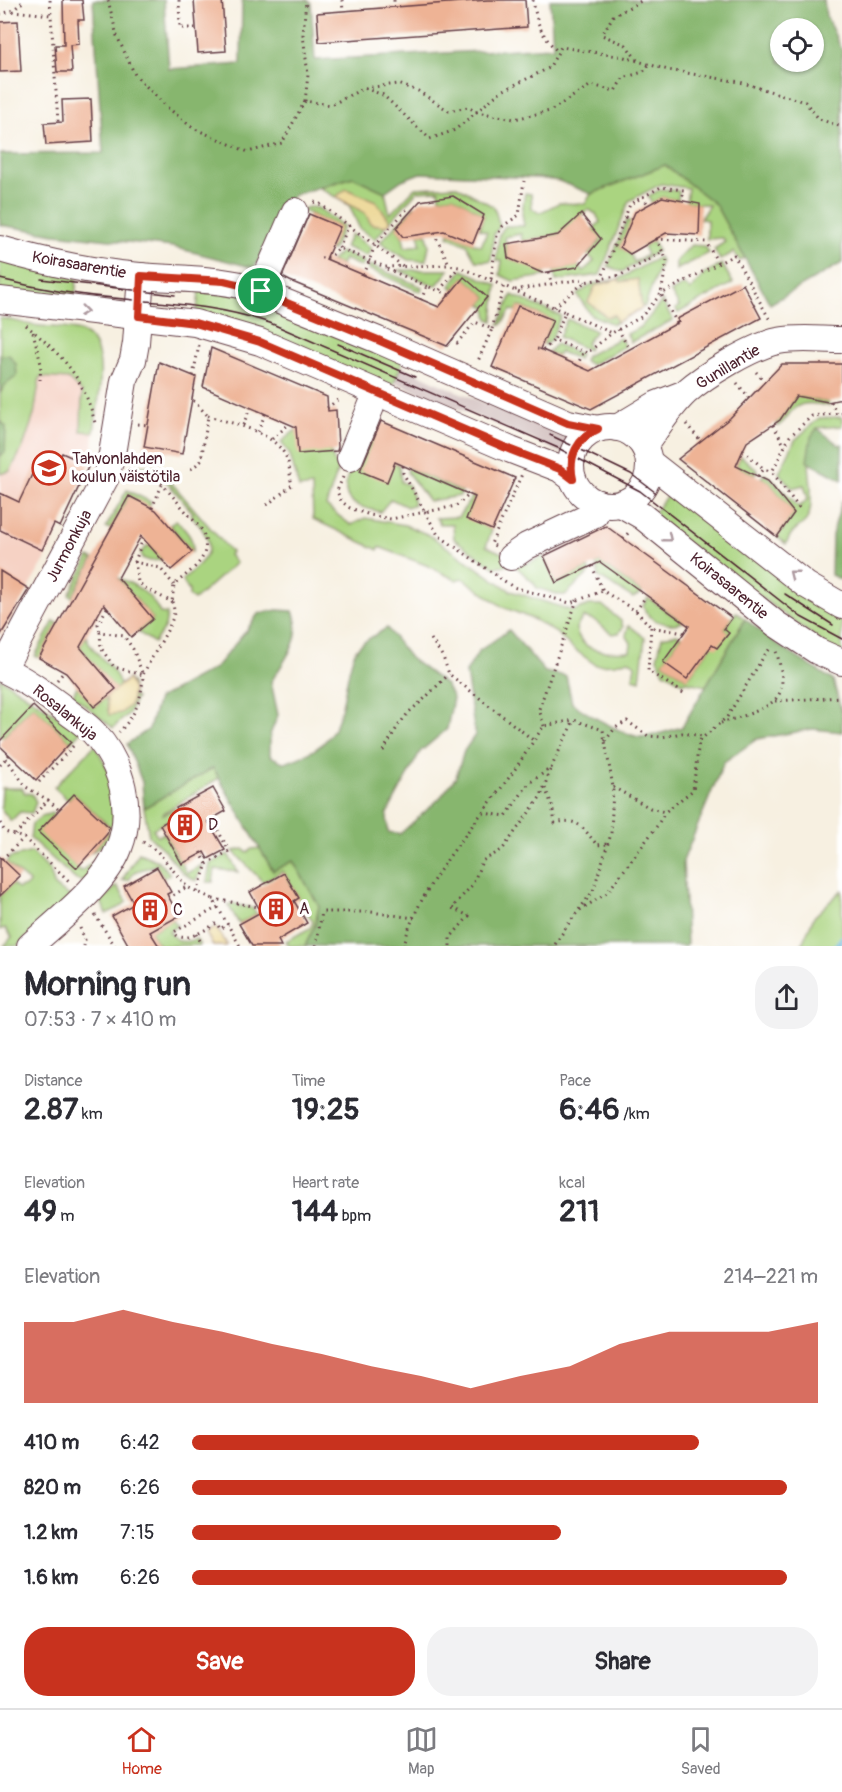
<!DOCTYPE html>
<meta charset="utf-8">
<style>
:root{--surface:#fff;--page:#f2f2f3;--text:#2b2b33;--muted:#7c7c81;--line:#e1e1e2;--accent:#c8321e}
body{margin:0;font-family:Pangolin,sans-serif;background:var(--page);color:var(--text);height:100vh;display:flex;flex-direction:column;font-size:22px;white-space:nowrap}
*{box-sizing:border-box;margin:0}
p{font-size:20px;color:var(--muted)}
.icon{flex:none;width:33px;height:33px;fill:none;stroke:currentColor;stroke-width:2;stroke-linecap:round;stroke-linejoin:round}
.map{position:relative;height:946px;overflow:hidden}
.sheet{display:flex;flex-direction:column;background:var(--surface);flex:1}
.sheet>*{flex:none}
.controls{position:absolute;left:770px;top:18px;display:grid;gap:12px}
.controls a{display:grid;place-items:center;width:54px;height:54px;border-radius:50%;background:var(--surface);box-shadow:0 2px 4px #0004;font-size:30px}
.pin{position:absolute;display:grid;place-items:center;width:51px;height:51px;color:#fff;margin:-26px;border:3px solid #fff;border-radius:50%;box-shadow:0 2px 6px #0007}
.round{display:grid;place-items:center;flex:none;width:63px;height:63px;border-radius:24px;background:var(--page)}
.headline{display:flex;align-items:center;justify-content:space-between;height:102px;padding:0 24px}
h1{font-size:33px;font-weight:700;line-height:45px}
.figures{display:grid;grid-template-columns:repeat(3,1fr);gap:9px;height:102px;padding:6px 24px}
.figures div{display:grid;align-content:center}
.figures b{font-size:30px;font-weight:700}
.figures small{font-size:16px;font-weight:400}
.figures p{font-size:16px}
.chart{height:168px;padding:12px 24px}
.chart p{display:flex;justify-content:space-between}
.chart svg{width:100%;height:108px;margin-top:6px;fill:var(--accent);opacity:.7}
.button{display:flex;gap:12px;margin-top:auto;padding:12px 24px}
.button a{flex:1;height:69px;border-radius:24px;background:var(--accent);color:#fff;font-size:24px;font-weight:700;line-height:69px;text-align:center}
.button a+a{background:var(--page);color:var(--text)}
ul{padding:0 24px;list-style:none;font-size:20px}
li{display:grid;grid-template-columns:96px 72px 1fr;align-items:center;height:45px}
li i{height:15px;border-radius:8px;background:var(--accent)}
.dock{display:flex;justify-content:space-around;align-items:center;height:84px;border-top:2px solid var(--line);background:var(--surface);font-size:16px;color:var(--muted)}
.dock a{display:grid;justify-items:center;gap:3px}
.dock .current{color:var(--accent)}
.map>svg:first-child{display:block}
.built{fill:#f6d2c4}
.industrial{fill:#d1bfbe}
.green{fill:#aad480;stroke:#7a7a56;stroke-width:1.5}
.forest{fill:#87b66e;stroke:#686a4c;stroke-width:1.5;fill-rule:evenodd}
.sand{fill:#eeda9e;stroke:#9c7c64;stroke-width:1.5}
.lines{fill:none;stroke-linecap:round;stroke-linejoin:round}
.stream{stroke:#5eafd9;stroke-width:5}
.building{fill:#eeb395}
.minor-casing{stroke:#643e46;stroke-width:28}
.path{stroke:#643e46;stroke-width:3;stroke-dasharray:1.5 4.5;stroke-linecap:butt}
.minor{stroke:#fff;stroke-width:26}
.tram{stroke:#4a1f2b;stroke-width:1.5}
.oneway{stroke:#ae9aa0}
.route-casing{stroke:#fff;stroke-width:12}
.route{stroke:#c8321e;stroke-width:8}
.labels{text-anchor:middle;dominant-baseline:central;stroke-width:6;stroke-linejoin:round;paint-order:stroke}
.street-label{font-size:16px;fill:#4a1f2b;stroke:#fff}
.poi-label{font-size:16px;fill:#4a1f2b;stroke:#fff;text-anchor:start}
</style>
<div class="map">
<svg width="842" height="946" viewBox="0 0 842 946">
<rect width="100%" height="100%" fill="#fff"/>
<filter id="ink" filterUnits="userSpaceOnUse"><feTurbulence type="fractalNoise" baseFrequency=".0167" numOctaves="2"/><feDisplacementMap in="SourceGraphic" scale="12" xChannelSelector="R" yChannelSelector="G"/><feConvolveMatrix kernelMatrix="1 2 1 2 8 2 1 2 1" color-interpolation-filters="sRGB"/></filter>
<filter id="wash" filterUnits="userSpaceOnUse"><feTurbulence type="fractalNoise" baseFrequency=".008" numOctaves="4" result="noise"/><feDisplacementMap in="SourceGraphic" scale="24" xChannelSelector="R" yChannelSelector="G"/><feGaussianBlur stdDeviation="1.35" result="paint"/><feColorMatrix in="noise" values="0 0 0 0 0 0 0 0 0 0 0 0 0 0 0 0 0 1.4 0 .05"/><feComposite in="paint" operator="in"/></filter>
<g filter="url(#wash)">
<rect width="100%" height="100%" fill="#f7f0e1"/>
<path class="built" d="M39 377 68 379 82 392V431L94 432 93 449 89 465 45 560 0 635V475L10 470 34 415Z"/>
<path class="industrial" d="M401 365 437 383 574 440 567 457 536 441 394 382Z"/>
<g class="green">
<path d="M665 165 715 204 745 258 740 261 734 252 720 260 714 249 725 242 723 238 707 239V220L700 219 709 205 686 202 688 188 661 184 629 201 600 275 556 281 554 271 578 266 584 271 594 261 588 255 601 240 593 229 600 222 596 214 588 209 558 235 522 241 521 234 505 237 508 258 544 272 545 276 513 281 500 275 502 261H496L499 235 505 226H524L522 213 525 193 531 194 532 208 539 213 559 203 585 204 591 194Z"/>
<path d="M353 177 385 192 390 214 415 188 457 186 494 207 500 226 494 234 491 261H476L467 245 448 236 449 233 481 246 487 232 479 229 484 215 453 196 440 198 439 190 417 191 375 239 360 229 349 205 320 188Z"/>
<path d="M661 189 679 191 678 200 662 197 652 203 648 196Z"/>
<path d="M414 206 415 207 397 228 403 237 405 247 420 245 419 235 427 234 429 245 426 261 408 260 380 242Z"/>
<path d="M309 207 318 208 343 226 333 250H330L339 227 301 210Z"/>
<path d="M627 220 631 222 620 247 630 254 634 262 647 255 643 246 653 241 658 251 622 272 608 266Z"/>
<path d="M351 234 371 248 367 256 345 247Z"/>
<path d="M691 245 705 246 709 253 676 270V261Z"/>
<path d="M340 252 364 262 362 267 344 259 341 265 331 261Z"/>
<path d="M0 255 77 279 74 306 0 295Z"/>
<path d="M659 257 661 261 645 306 617 322 613 324 591 315 577 295 592 284 619 279Z"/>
<path d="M722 264 733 283 678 313 676 309 679 306 671 292 684 285 691 290 705 273Z"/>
<path d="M370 265 422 287 421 292 368 269Z"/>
<path d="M398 270H449L436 286Z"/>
<path d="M462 270 497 285 493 321 488 319 486 307 481 304 487 297 464 277 454 289 450 286Z"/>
<path d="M200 284 221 286 405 356 391 390 196 318Z"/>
<path d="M512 295 561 316 551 340 545 345 543 344 552 320 519 306 516 311 511 310 501 325 499 324Z"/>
<path d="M662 301 673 320 631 342 627 334 642 326Z"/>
<path d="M0 318C11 319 21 323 32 325 43 327 74 327 82 332 112 346 97 406 94 432L81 431 82 392 68 379 40 377 34 415 23 447 10 471 0 474Z"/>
<path d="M567 319 596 331 586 343 589 347 588 350 559 337Z"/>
<path d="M620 338 625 346 591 365 584 361 586 356Z"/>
<path d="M556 344 580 354 578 359 560 352 557 356 548 352Z"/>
<path d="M796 396 828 402 829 406C818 404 804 401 795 408 788 413 787 421 778 426L776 423 780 420Z"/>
<path d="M842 417V426L817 428C800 456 816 481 810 511 808 523 801 524 793 532 790 535 788 540 786 544L777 537 794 513 768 481 761 478 764 474 771 478 799 507 808 499 804 485 792 488 779 473 795 440 819 418Z"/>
<path d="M381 421 361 471 395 463 399 465 401 482 409 485 414 504 407 507 391 499 380 512C371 509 357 508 350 500 335 484 365 440 374 423Z"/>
<path d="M296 430 330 451 338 470 326 506 351 525 365 518 405 525 429 535 511 591 573 611 589 605H602L621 621 623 627 619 633 612 634 594 620 583 617 576 628C581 655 608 652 630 651L631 643 626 635 629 625 645 638 640 680 633 678 635 665 629 660 615 664 596 665 571 647 558 634 535 620 503 607 462 578 456 580 426 565 379 547 378 550 313 519 312 486 299 488 290 455 281 442Z"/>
<path d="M741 456 758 471 755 475 736 466Z"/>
<path d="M134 466H148L178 473 170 481 231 552 229 555 236 563 194 600 189 596V591L182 580C211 555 219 547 191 515L193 513 167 482Z"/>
<path d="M408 468 462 492 460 496 429 501 407 472Z"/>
<path d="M672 489 842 614V653L827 646 651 516Z"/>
<path d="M127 490 151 502 149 507 129 496 110 529 106 527Z"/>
<path d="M473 496 475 498 467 518 492 530 486 546 527 564 544 556 556 583 588 568 590 572 565 595H560L537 588 533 582 514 565 499 566 495 568 454 539 453 524H440L436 518 458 517Z"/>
<path d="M176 520C184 529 196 539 192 552L170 525Z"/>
<path d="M149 545 162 560 150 561 142 558 141 552Z"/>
<path d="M89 557 93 559 72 597 69 595Z"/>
<path d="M600 562 642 593 633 598 599 577 596 564Z"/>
<path d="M118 578C137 585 151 594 160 613L167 614 165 627 154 643 138 632 153 619Z"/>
<path d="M648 598 683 622C668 627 648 622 643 606Z"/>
<path d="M736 612 745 619 706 686 687 682 683 683 664 672 657 658 662 637 677 634 681 637 663 662 687 679 712 645 728 633 724 629Z"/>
<path d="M54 621 58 623 39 658 35 656Z"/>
<path d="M86 636C93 656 115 664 120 685L128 679 132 684 133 696 136 698 129 713 113 728 73 695 77 686 95 707 115 689 80 647Z"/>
<path d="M0 678 81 731 71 742 33 706 3 737 0 735Z"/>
<path d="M95 745 113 779 114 839 90 853 112 829 74 794 68 800 54 787Z"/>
<path d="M213 767 219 778 166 811 162 815 176 808 179 814 153 829 158 836 164 833 187 873 202 865 196 881 184 874 165 851 149 836 144 808Z"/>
<path d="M2 788H22L25 793 32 794 36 802 32 813 20 812 11 821 1 809Z"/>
<path d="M52 813 54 815 39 832 81 871 110 850 89 882 76 880 30 838 32 824 42 816Z"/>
<path d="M260 848 273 871 293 860 319 906 315 925 305 946H289L286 941 310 928 313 922 283 871 263 882 233 851 243 849 247 852 252 849Z"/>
<path d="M32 852 50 871 55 887 72 897 17 946H4L12 937 5 928 0 930V896L12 884 18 889 28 885 29 882 6 863 9 858Z"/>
<path d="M139 853 158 861 170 874 164 878 156 865 134 872 129 880H122Z"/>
<path d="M228 854 238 872 215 869 213 882H207L210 864Z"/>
<path d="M117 886 127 901 121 907 106 914 101 901Z"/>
<path d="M842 890V946H801L814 917Z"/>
<path d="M231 904 252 908 257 914 239 924 228 905Z"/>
<path d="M173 919 177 926 169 931C177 943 183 943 196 939L200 945 162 946 157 943 150 932Z"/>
</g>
<g class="forest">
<path d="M93 0H164L169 69 241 64 242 0H307L311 3 315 60 553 47 550 0H824L826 16 842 50V263L770 304 715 204 665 165 591 194 559 181 537 178 420 173 402 180 385 192 353 177 293 195 254 268 173 247 55 234 0 225V154L103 153ZM780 28H813V62H780Z"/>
<path d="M0 355H9L16 364 17 376 4 386 0 394Z"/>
<path d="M0 421 6 426 5 452 0 456Z"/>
<path d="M817 428 839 445 842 444V480L807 461 811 437Z"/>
<path d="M842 501V580L831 575 832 535Z"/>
<path d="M277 610 293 611C305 638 285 659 271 682L278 715 270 735V756L285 763C334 746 338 730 347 681 349 671 351 659 356 650 363 640 376 635 387 628L410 658 446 685 453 698 447 729 420 752 387 814 388 832 400 834 440 798 456 777 464 751 475 735 466 672 479 651 509 630 545 672 566 676 572 703C586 713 623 735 640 737 650 737 672 730 682 727L745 619 782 648 833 680 842 713V732L812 729 757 739 724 762 683 861 687 944 685 946H305L315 925 319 906 293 861 273 871 213 768 144 808 142 782 127 744 149 729 158 699 215 668 246 631 258 614Z"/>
</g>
<g class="sand">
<path d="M346 189 376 201 391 222 387 226 371 224 365 213 336 197Z"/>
<path d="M619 279 620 282 638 279 642 308 617 322 614 315 607 317 588 302 595 286Z"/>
<path d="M128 679 133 690 131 704 121 713 109 715 106 697Z"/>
<path d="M216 927 227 945 226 946H213L206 933Z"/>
</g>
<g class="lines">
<path class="stream" d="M836 946 842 938"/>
</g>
<g id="blocks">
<g class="building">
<path d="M63 0H82L84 20H78L79 44 70 45 72 72H57L55 45H64Z"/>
<path d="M194 0H222L226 51 198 53Z"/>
<path d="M487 0H525L527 27 319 42 317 13Z"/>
<path d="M18 21 21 71 0 72V22Z"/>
<path d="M91 99 93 142 46 145 44 123 63 122 62 100Z"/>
<path d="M453 196 484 215 473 243 444 231 403 237 396 228 420 201Z"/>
<path d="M662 197 700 204 699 235 666 233 630 254 620 247 635 212Z"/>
<path d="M309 214 340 227 326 259 439 307 464 277 487 297 447 346 290 281 282 277Z"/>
<path d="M581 214 601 239 577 267 542 273 508 258 506 244 558 235Z"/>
<path d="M743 284 761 318 591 409 492 367 518 306 553 320 540 349 590 371 679 322 677 319Z"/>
<path d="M211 348 327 397 328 411 336 410 338 447 337 451 298 454 296 427 203 387Z"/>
<path d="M159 362 196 377 182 454 144 447Z"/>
<path d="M782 364H842V399L828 402 796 396 780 420 747 442 743 450 736 466 768 481 794 513 777 537 678 459 730 418Z"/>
<path d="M381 421 515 478 492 530 466 519 475 497 395 462 387 482 360 471Z"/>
<path d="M62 453 89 465 60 527 54 524 42 550 0 530V493L19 502 36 466 52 474Z"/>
<path d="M129 496 156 510 192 552 171 570 141 536 118 578 153 619 131 637 104 604 80 647 116 689 94 707 66 673 39 658Z"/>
<path d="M606 526 732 618 724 629 729 633 717 648 712 645 687 679 663 662 689 626 600 562 556 583 544 556Z"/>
<path d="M0 571 29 589 0 636Z"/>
<path d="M33 706 71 742 36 780 0 746V741Z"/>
<path d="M213 788 226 811 208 821 225 850 208 859 204 852 182 864 160 825 179 814 176 808Z"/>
<path d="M74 794 109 827 107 834 77 868 38 832Z"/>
<path d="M0 857 20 876 0 896Z"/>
<path d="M157 867 171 892 167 894 179 916 150 932 159 946H129L112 916 134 904 124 886Z"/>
<path d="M284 873 299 898 294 901 307 923 278 940 281 946H252L239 924 261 912 250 892Z"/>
</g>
</g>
</g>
<g filter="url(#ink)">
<use href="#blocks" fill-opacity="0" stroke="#643e46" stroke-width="1.5"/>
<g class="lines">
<g class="minor-casing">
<g id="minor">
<path d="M0 249C45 262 93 272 140 276 175 279 210 278 245 286L378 340 568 423 598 429"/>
<path d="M260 291 295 211"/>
<path d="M0 300 195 323 260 342 511 450 560 469 573 479"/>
<circle cx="610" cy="466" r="39"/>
<path d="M617 428 657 404 680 395"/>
<path d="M644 446C657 428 669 408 686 392 705 375 753 346 778 341 798 337 821 340 842 340"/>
<path d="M350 458 377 392"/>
<path d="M649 462 806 585 842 606"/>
<path d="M621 504 642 516 776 624 817 651 842 662"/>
<path d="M511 557 527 546 595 514 598 503"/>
<path d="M0 668C23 678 42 692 62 707 72 716 85 723 94 733 122 763 134 810 119 848 105 885 58 920 30 946"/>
<path d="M3 669 106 477 112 454 124 381 133 360 136 343 141 276"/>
</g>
</g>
<g class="path">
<path d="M50 0 58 122"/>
<path d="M108 0 117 36 135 75 168 108 193 128 248 152 282 143 305 101 331 105 364 88 383 95 430 139 455 130 500 92 549 68 561 47 624 57 668 70 740 82 805 102 819 119 842 127"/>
<path d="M179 0 180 28H195"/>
<path d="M342 0 343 11"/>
<path d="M394 0V7"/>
<path d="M446 0V3"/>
<path d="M533 0C537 25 541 34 558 52"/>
<path d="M12 11 51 15"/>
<path d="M0 14 12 11 25 0"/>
<path d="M637 60 626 45 602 35 613 16 643 0"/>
<path d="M365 88 398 84 418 91 449 111 468 107 477 112 514 119 550 111 591 85 615 91 623 78 643 72 649 65"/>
<path d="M305 101 308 75 303 35 306 0"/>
<path d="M643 196 648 205"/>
<path d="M314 202 320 204 404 267"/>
<path d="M625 217 632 219"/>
<path d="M434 233 449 264"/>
<path d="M656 239 667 260 661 294 677 323 679 322"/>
<path d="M656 239 706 242 718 263"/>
<path d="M339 248 349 225"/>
<path d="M321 258 330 257 339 248 385 267 449 265 459 267 565 312 554 340 587 353 612 333 641 317 661 294 734 255 771 322"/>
<path d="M387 269 427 286"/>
<path d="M549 272 551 284"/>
<path d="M364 275 375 245 407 209"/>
<path d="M491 279 497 235 503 226 519 215 524 181"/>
<path d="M601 280 630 204 661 187 684 190 682 201"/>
<path d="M515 290 583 279 585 282"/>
<path d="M449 295 439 291 459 267"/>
<path d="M421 300 427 286 439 291"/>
<path d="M554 307 585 282 621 275 663 252"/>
<path d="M565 312 612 333"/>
<path d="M26 325C62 356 83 375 95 423"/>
<path d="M492 329 504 285"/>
<path d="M618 329 629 349"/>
<path d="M33 332 41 364 40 380"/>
<path d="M452 339 457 343 475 322 492 329 478 361"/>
<path d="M537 349 544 350 554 340"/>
<path d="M577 366 583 353"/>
<path d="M756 372 765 382"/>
<path d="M193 376 199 345"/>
<path d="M737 383 749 398"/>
<path d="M831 402 837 413"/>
<path d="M327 408 340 398"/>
<path d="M208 416C234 424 279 432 288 462 290 469 290 478 292 485L267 505"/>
<path d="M138 424 148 425"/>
<path d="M686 424 701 441"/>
<path d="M243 425 250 408"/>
<path d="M773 425 785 446"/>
<path d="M258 432 265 414"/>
<path d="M272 439 289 424"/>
<path d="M743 450 764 469"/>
<path d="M403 466V473L425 512 456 506 469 495"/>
<path d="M128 469 162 484 202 530C214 558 193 568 174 585L172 602"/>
<path d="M191 469 201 461 208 416 192 399 194 398"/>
<path d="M758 476 764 469 772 472"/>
<path d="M343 477 337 491 341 501 350 508 370 515 391 519 425 512 438 535 513 587 570 603 603 591"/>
<path d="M152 508 162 485"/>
<path d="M799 508 772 472 790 436 812 416 842 413"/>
<path d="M143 538 135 562 160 568 174 585"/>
<path d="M623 539 630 531"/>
<path d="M495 546 491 544 522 474"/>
<path d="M592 566 603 591 636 611 651 627 684 633"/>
<path d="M107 608 98 624 100 632 124 636 133 649 143 675C149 661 174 623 174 612 174 608 173 605 172 602L148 590 138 582 135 562"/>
<path d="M636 611 646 596"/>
<path d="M651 627 648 671 685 694"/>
<path d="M100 632 101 648 114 667 143 675C142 698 136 715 119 732"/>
<path d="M431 639 443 657 449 674 533 740"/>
<path d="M57 680 64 672"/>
<path d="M775 701 842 697"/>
<path d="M721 723C738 717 777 709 781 689 784 677 779 661 776 651"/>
<path d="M544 726 539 709 577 600"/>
<path d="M605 741 615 728 627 721 648 736 662 737 682 733 703 736"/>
<path d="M383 751 398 726 408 713 423 700 449 674"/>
<path d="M6 758 26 787 48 800"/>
<path d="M0 765 9 755"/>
<path d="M39 782 75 744"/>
<path d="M613 787 650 808 665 812 693 790 699 741 727 717 764 656 772 646"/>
<path d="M545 788 552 805 555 823C578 817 583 828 597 845L608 844"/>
<path d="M483 813 506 816 529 783 551 768 574 720"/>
<path d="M0 823 5 832 24 838 70 882"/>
<path d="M15 835 48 800 59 810"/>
<path d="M143 842 157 851 187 887 213 899 240 946"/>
<path d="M2 859 24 838"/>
<path d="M207 864 229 851 212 819"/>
<path d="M197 892 207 864 198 848"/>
<path d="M213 899 259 907"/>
<path d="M163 901 187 887"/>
<path d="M218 907 174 932C182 946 206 929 217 923L220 929 228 924"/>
<path d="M580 910 607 893 657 826 665 812"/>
<path d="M95 915 115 946"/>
<path d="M80 928 85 940 84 946"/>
<path d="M196 934 202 944"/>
<path d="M316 946 322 912H371L414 918"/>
<path d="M404 946C414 894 473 826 505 783 519 765 530 745 544 726L574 720 603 730 613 787 611 834 593 891 567 926 554 946"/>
<path d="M450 946V938L469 916 452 908 473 884 482 861 502 850 541 796 551 768"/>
</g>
<use href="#minor" class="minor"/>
<g class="tram">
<path d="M0 279C40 289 83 296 124 299 177 304 219 306 270 323L558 448 640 491 801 617 842 639"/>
<path d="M41 279 175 295"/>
<path d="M338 344 415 377"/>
<path d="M550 435 631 474 655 492"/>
<path d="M785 594 833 625"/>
</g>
</g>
<defs><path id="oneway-chevron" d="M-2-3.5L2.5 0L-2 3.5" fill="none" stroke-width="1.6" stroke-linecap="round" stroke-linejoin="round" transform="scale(1.5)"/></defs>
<g class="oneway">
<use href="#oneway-chevron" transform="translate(84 311) rotate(7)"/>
<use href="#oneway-chevron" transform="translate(668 538) rotate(39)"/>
<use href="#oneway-chevron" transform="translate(793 574) rotate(-142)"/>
</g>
</g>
<g class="lines" filter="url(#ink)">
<g class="route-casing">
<path id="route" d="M141 276 224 281 245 286 378 340 568 423 598 429C577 438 568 457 573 479L560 469 511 450 260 342 195 323 139 316Z"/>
</g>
<use href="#route" class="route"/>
</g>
<defs>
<g id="school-ring" transform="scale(1.725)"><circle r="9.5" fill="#fff" stroke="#c8321e" stroke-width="1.5"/><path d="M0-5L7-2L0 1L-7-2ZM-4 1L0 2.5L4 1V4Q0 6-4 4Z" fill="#c8321e"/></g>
<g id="building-ring" transform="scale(1.725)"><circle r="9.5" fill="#fff" stroke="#c8321e" stroke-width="1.5"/><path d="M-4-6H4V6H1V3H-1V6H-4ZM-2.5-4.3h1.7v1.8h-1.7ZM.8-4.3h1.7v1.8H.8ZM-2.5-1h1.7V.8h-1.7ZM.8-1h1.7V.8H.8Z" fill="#c8321e"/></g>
</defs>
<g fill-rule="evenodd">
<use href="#school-ring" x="49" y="468"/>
<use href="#building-ring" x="185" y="825"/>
<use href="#building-ring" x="276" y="909"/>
<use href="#building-ring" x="150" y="910"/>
</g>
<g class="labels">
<g class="street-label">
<text transform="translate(79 265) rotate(10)">Koirasaarentie</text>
<text transform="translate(728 367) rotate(-31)">Gunillantie</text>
<text transform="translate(69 546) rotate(-62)">Jurmonkuja</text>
<text transform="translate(729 586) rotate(39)">Koirasaarentie</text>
<text transform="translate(65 713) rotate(39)">Rosalankuja</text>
</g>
<g class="poi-label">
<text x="72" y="459">Tahvonlahden<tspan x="72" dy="18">koulun väistötila</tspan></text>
<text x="208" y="825">D</text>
<text x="299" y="909">A</text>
<text x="173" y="910">C</text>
</g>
</g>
</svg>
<div class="controls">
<a><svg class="icon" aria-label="locate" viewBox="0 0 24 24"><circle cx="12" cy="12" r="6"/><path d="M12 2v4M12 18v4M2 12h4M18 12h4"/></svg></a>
</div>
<div class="pin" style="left:261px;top:291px;background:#1e9e55"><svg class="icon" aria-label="arrive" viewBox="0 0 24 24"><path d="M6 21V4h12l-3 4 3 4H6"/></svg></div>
</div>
<section class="sheet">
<div class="headline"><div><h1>Morning run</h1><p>07:53 · 7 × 410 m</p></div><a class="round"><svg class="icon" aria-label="share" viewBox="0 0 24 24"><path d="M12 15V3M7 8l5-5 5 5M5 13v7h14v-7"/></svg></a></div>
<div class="figures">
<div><p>Distance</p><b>2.87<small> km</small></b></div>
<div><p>Time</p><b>19:25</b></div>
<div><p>Pace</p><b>6:46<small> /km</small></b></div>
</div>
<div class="figures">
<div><p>Elevation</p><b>49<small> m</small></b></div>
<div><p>Heart rate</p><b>144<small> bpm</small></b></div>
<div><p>kcal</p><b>211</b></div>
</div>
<div class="chart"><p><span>Elevation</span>214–221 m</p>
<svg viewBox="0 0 160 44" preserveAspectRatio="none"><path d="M0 44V11L10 11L20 6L30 11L40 15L50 20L60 24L70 29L80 33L90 38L100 33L110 29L120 20L130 15L140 15L150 15L160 11V44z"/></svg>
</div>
<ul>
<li><b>410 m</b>6:42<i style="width:81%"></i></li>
<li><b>820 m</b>6:26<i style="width:95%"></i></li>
<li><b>1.2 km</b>7:15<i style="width:59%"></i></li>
<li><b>1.6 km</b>6:26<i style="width:95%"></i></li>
</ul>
<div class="button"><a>Save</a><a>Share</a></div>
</section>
<nav class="dock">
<a class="current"><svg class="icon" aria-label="home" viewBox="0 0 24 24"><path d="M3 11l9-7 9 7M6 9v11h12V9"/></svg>Home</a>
<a><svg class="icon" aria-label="map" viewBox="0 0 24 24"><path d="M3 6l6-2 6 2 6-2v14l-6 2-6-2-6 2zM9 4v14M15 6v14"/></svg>Map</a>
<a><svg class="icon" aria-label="saved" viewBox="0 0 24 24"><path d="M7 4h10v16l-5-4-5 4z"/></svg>Saved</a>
</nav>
